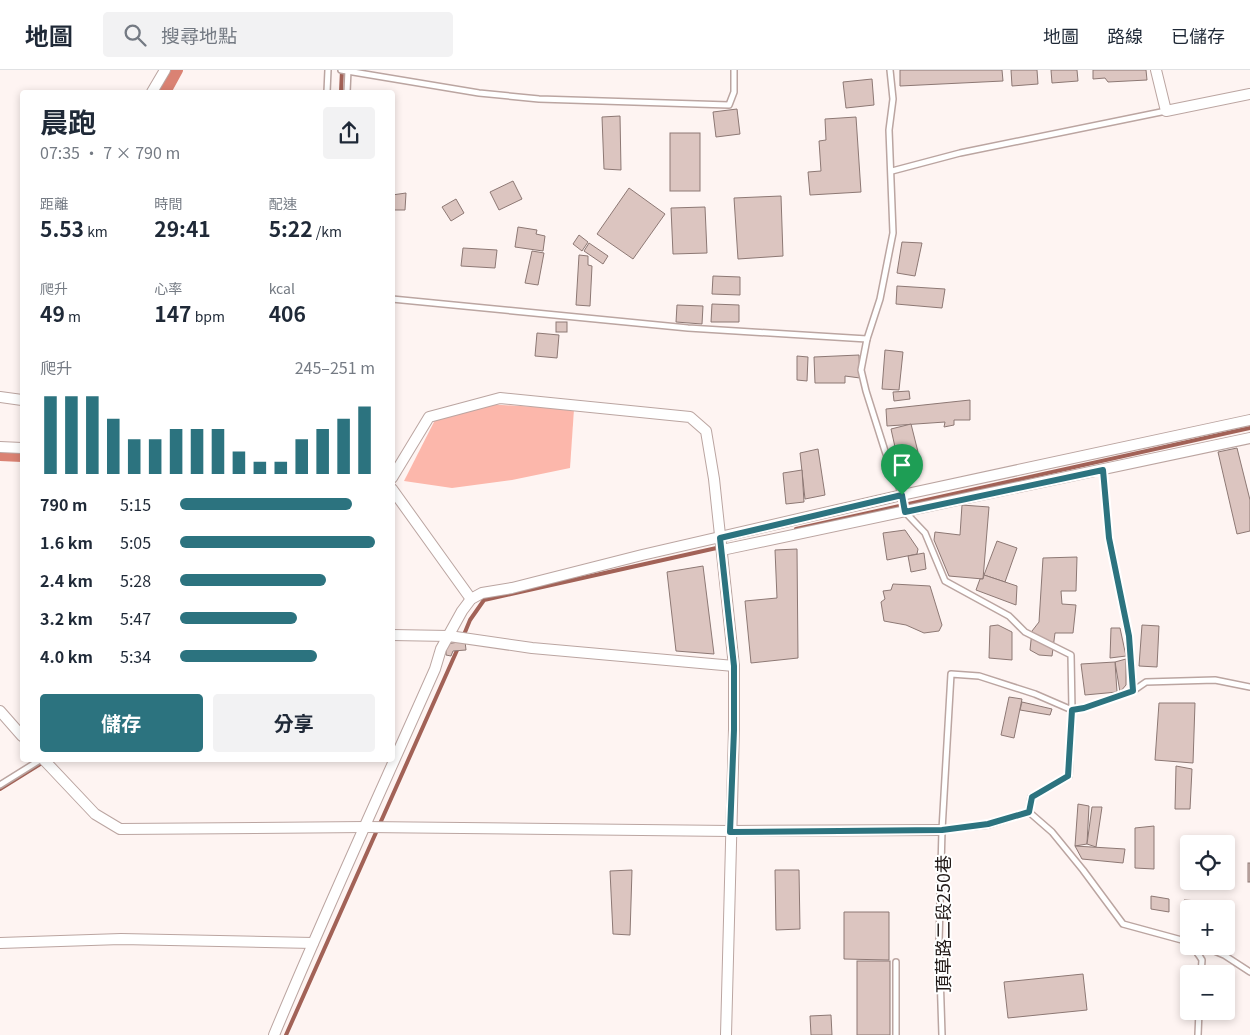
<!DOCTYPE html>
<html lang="zh-TW">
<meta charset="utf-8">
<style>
:root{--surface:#fff;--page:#f2f2f3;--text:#1f2937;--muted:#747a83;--line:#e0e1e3;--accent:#2c737f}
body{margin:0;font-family:Georgia,"Noto Sans TC",serif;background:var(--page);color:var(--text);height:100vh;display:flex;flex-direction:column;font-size:19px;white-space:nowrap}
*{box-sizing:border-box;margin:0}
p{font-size:16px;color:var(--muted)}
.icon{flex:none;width:28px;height:28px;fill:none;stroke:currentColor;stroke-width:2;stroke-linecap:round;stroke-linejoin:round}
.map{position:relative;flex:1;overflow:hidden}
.details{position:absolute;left:20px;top:20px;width:375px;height:672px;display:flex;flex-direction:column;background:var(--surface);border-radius:5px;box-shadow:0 2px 8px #0003}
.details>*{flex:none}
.tools{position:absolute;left:1180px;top:765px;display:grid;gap:10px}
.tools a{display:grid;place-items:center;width:55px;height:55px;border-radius:5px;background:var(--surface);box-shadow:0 2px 8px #0003;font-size:25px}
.pin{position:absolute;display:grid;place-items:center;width:42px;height:42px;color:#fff;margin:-51px -21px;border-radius:50% 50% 50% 0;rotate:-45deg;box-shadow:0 0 5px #0007}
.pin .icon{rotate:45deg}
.round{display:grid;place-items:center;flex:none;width:52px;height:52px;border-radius:5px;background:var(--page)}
.head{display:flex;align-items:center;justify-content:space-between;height:85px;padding:0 20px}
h1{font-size:28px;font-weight:700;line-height:38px}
.stats{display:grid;grid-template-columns:repeat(3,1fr);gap:8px;height:85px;padding:5px 20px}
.stats div{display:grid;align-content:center}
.stats b{font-size:21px;font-weight:700}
.stats small{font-size:14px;font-weight:400}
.stats p{font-size:14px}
.chart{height:140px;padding:10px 20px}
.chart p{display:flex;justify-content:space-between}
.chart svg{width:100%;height:90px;margin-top:5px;stroke:var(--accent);stroke-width:6}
.button{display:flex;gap:10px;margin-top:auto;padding:10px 20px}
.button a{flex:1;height:58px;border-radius:5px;background:var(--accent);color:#fff;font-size:20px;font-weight:700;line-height:58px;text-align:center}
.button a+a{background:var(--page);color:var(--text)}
ul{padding:0 20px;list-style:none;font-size:16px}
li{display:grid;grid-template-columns:80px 60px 1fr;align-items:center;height:38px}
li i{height:12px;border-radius:6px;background:var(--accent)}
header{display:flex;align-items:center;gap:30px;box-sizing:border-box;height:70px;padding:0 25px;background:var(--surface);border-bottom:1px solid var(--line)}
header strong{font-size:24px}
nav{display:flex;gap:28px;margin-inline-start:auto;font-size:18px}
.search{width:350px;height:45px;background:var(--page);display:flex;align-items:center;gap:12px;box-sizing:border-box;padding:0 18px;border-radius:5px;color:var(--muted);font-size:19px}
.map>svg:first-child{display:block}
.green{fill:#fcb7ab}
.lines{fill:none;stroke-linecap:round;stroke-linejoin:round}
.stream{stroke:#a26257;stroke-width:4}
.canal{stroke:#da8273;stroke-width:12}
.building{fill:#dcc5c0;stroke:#8d7874}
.lane-casing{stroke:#bba5a1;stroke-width:8}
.street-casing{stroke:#bba5a1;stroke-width:12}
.lane{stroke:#fff;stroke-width:5}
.street{stroke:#fff;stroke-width:10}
.route-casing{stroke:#fff;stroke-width:10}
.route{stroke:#2c737f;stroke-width:6}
.labels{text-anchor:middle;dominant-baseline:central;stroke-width:4;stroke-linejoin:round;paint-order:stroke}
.street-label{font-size:18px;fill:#211917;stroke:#fff}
</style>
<header>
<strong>地圖</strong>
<div class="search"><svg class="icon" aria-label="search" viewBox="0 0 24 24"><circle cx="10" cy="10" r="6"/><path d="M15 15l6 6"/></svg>搜尋地點</div>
<nav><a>地圖</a><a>路線</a><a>已儲存</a></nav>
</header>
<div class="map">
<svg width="1250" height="965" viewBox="0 0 1250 965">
<rect width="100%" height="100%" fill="#fef4f2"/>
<path class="green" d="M485 334 574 339 570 398 512 410 452 418 404 411 437 346Z"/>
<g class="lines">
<g class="stream">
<path d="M341 22 342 0"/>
<path d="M796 459 1250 358"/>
<path d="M463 567 470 550 484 530 721 477"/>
<path d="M0 719 45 691"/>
<path d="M286 965 458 578"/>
</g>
<g class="canal">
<path d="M165 22 177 0"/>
<path d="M0 385 22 386"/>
</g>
</g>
<g class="building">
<path d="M900 0H1002L1003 11 900 16Z"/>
<path d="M1011 0H1037L1038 14 1012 16Z"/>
<path d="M1051 0H1077L1078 11 1052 13Z"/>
<path d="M1093 0H1146L1147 10 1108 12 1105 8 1093 9Z"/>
<path d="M872 9 874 35 846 38 843 12Z"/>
<path d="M737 39 740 64 716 67 713 42Z"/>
<path d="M620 46 621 100 604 99 602 47Z"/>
<path d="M856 47 861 122 810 125 808 102 821 101 819 71 826 70 825 49Z"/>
<rect x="670" y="63" width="30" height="58"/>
<path d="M513 111 522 129 499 140 490 122Z"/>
<path d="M629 118 665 144 633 189 597 164Z"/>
<path d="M406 123 405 140H392V125Z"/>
<path d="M781 126 783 186 738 189 734 128Z"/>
<path d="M456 129 464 143 451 151 442 137Z"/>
<path d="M705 137 707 183 673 184 671 138Z"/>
<path d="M518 157 537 160 536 164 545 166 543 181 515 177Z"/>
<path d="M579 165 588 172 582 181 573 174Z"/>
<path d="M902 172 922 173 915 206 897 203Z"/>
<path d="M589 173 608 186 603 194 584 181Z"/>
<path d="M463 178 497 180 495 198 461 196Z"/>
<path d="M532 181 544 183 538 215 525 213Z"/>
<path d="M579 185 588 186V195L592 196 590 236 576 235Z"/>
<path d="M713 206 740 207V225L712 224Z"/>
<path d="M897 216 945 219 942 238 896 234Z"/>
<path d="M712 234 739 235V252H711Z"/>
<path d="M677 235 703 236 702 254 676 252Z"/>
<rect x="556" y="252" width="11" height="10"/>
<path d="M537 263 559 265 557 288 535 286Z"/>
<path d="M885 280 903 282 899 320 882 319Z"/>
<path d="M859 285 860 308 845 306V313H815L814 287Z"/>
<path d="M797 286 808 287 807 311 797 310Z"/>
<path d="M909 321 910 329 894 331 893 322Z"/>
<path d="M970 330V350H954V355L944 357 945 352 887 356 886 339Z"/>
<path d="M911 354 918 382 897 386 891 359Z"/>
<path d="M1237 378 1250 430V461L1237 464 1218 382Z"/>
<path d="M818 379 825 425 805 429 800 383Z"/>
<path d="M802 400 804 432 786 434 783 403Z"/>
<path d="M962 435 989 437 983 509 949 506 934 470 935 462 960 465Z"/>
<path d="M905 460 918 479 917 484 887 490 883 463Z"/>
<path d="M997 471 1017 478 1005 512 984 505Z"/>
<path d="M797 479 798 588 751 593 745 531 777 528 775 480Z"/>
<path d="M924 483 926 499 911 502 908 486Z"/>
<path d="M1077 487 1076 521H1061L1062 534 1076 535 1073 563H1055L1052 586 1039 585 1030 580 1032 561 1039 552 1043 488Z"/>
<path d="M703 496 714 584 676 581 667 502Z"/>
<path d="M984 505 1017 516 1016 535 976 520 980 509H983Z"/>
<path d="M893 514 930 516 942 555 939 561 924 563 906 555 884 551 881 532 885 529 883 521 891 520Z"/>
<path d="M998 555 1012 562V590L989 588 990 556Z"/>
<path d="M1142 555 1159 556 1157 597 1139 596Z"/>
<path d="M1111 558H1120L1126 586 1110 588Z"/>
<path d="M465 571 466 580 453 581 451 586 446 585V574Z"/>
<path d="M1126 589V615L1120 622 1115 592Z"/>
<path d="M1115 592 1117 622 1085 625 1081 594Z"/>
<path d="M1009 627 1022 629 1014 668 1001 665Z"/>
<path d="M1022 632 1052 639 1050 645 1020 640Z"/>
<path d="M1159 633H1195L1193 693 1155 690Z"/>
<path d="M1176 696 1192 699 1190 739H1175Z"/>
<path d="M1078 734 1089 736 1087 774 1075 776Z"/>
<path d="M1092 737H1102L1096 777 1087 774Z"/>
<path d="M1154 756V799L1135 798V758Z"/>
<path d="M1075 776 1125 779 1123 793 1082 789Z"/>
<rect x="1248" y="793" width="2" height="19"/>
<path d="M632 800 630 865 613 864 610 801Z"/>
<path d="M775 800H799L800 859 776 860Z"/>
<path d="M1151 826 1169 829V842L1151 839Z"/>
<path d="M1184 830 1212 832 1210 839H1189V844L1183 843Z"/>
<path d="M844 842H889V890L844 889Z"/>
<rect x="857" y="891" width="33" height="74"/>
<path d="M1083 904 1087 940 1008 948 1004 912Z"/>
<path d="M831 945 832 965H811L810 946Z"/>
</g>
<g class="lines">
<g class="lane-casing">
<g id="lane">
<path d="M341 0 479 23 539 29 729 35 734 22V0"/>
<path d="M890 0 893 29 889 60 893 163 880 229 867 269 861 300 866 321 885 381 902 425 905 442 925 463 945 511 1009 546 1025 562 1071 585 1072 640 1069 706 1031 727 1029 742 1052 762 1083 800 1123 854 1189 872"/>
<path d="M327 22 328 0"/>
<path d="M347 22 348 0"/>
<path d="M892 101 960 83 1166 41"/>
<path d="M392 229 688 258 867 269"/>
<path d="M1103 400 1109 468 1129 566 1133 621"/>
<path d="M0 715 40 690"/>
<path d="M942 760 988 755 1029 742"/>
<path d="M1193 876 1202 890 1201 904"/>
<path d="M1198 884 1205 877 1224 885 1250 902"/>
<path d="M896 892V965"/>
<path d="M942 965 939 872 942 760 951 604 979 606 1035 624 1072 640 1084 638 1133 621 1146 612 1215 610 1250 617"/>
<path d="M1198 965 1199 941"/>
</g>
</g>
<g class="street-casing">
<g id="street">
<path d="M1156 0 1166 41 1250 24"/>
<path d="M152 22 165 0"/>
<path d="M0 327 22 330"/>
<path d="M0 377 22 378"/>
<path d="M392 408 429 347 500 328 690 347 706 361 714 409 734 596V659L726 965"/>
<path d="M392 419 471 529"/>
<path d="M722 480 1250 368"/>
<path d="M392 565 449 566 532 578 734 596"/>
<path d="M0 641 22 666"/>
<path d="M44 690 95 744 120 759 366 757 730 761 942 760"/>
<path d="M0 873 121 869 313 873"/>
<path d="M274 965C325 842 381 721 435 599L441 579 462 541 471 529 482 523 512 518 642 485 902 425 1250 350"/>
</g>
</g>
<use href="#lane" class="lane"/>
<use href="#street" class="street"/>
</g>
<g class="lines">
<g class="route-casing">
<path id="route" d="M1103 400 1109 468 1129 566 1133 621 1084 638 1072 640 1068 706 1032 727 1029 742 988 754 942 760 730 762 734 660V596L720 468 902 425 905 442Z"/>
</g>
<use href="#route" class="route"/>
</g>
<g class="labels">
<g class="street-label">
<text transform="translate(942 854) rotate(-90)">頂草路二段250巷</text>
</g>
</g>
</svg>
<div class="tools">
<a><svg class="icon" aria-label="locate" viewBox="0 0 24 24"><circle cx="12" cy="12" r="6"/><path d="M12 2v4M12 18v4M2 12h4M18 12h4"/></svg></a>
<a>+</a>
<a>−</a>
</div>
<div class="pin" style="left:902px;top:425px;background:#1e9e55"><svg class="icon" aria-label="arrive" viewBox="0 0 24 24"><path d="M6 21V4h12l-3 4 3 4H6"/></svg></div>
<section class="details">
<div class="head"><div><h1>晨跑</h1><p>07:35 · 7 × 790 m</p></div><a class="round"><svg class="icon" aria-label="share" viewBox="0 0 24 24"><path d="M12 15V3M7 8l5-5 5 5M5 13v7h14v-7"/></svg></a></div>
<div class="stats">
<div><p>距離</p><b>5.53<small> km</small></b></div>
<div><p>時間</p><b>29:41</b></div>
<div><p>配速</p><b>5:22<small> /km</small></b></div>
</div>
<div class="stats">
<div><p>爬升</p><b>49<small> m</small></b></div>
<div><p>心率</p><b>147<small> bpm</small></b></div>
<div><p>kcal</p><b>406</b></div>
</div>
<div class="chart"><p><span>爬升</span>245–251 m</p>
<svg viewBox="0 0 160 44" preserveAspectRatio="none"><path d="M5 44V6M15 44V6M25 44V6M35 44V17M45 44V27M55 44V27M65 44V22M75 44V22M85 44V22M95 44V33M105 44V38M115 44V38M125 44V27M135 44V22M145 44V17M155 44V11"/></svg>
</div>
<ul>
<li><b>790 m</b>5:15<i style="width:88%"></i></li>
<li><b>1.6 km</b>5:05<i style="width:100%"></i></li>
<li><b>2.4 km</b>5:28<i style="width:75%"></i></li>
<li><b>3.2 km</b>5:47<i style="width:60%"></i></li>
<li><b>4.0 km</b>5:34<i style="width:70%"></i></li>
</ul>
<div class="button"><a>儲存</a><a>分享</a></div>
</section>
</div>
